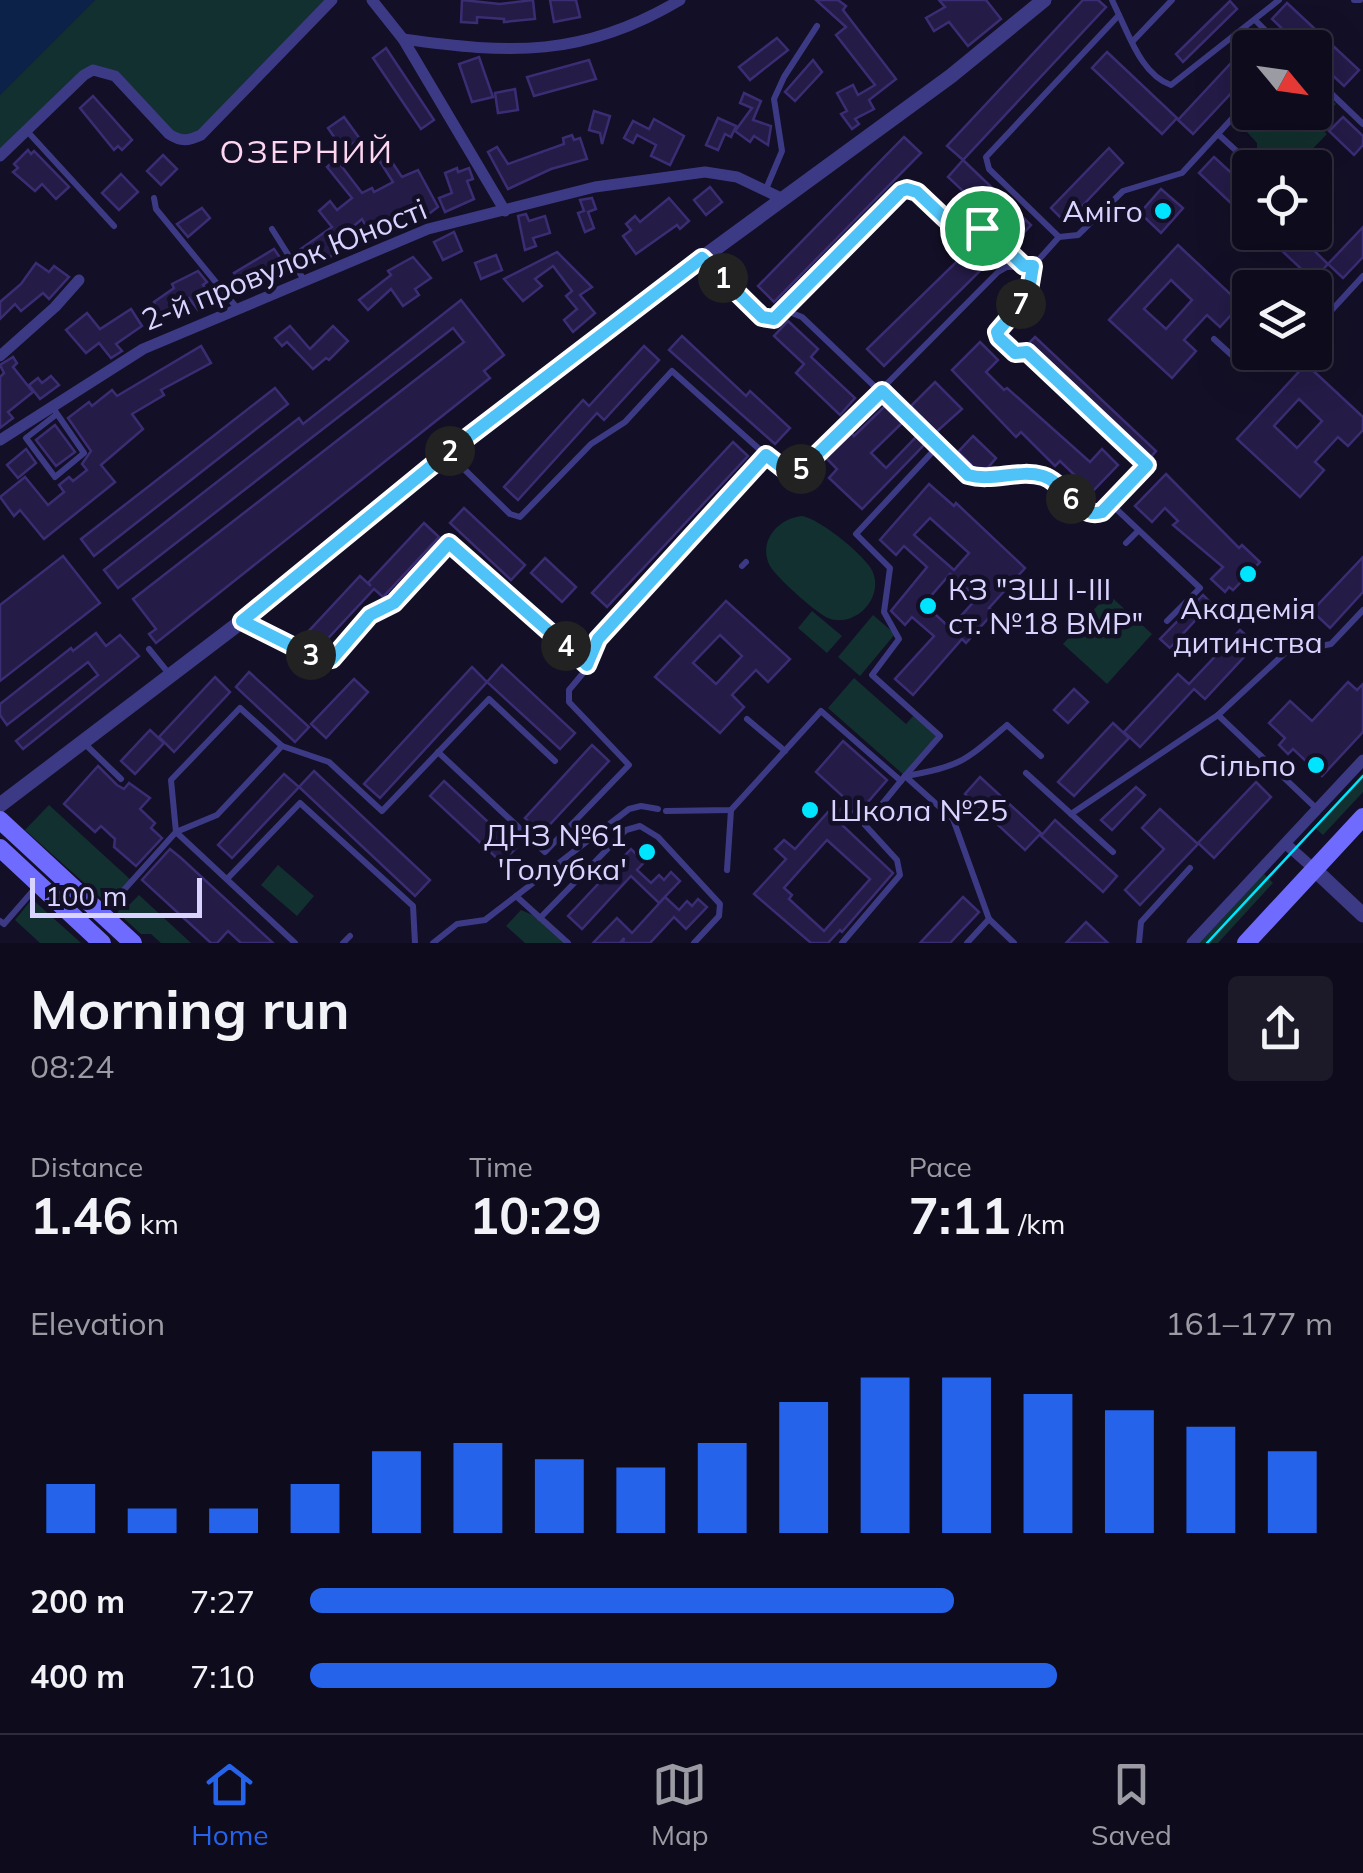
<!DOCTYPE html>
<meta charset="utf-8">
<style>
:root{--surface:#0e0b1c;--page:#1c1929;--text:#f1f3f6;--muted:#9b9ba3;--line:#2e2b3b;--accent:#2563eb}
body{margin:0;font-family:Mulish,sans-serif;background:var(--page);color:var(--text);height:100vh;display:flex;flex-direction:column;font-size:38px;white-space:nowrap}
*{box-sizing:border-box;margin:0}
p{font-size:32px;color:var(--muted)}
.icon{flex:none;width:55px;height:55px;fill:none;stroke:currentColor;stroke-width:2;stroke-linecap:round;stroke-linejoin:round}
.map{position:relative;height:943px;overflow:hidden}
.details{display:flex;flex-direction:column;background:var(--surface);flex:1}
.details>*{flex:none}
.needle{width:65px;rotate:119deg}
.fabs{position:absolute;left:1232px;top:30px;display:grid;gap:20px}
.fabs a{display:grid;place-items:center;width:100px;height:100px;border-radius:10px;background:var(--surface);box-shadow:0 10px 40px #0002,0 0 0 2px var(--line);font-size:50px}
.scale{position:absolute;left:30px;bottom:25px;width:172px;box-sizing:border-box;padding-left:10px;border:5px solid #d9d4ff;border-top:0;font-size:28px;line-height:35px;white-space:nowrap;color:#d9d4ff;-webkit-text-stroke:8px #130f26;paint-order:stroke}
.pin{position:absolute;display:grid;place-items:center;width:85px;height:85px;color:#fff;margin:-42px;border:5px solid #fff;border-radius:50%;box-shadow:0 2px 10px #0007}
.km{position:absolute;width:50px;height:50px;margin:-25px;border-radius:50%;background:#222;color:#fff;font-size:28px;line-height:50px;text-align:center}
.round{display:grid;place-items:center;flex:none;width:105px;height:105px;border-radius:10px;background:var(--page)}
.headline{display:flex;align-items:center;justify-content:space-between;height:170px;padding:0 30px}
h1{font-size:55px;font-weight:700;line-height:75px}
.stats{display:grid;grid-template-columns:repeat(3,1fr);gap:15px;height:170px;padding:10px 30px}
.stats div{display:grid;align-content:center}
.stats b{font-size:50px;font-weight:700}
.stats small{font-size:28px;font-weight:400}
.stats p{font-size:28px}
.chart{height:280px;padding:20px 30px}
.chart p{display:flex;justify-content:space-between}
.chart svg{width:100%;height:180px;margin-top:10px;stroke:var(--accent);stroke-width:6}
ul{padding:0 30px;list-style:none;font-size:32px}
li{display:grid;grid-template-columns:160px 120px 1fr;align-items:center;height:75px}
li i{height:25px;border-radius:12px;background:var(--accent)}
.dock{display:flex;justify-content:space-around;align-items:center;height:140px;border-top:2px solid var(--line);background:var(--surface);font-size:28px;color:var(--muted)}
.dock a{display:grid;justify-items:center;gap:5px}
.dock .current{color:var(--accent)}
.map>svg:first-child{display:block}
.green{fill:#12302f}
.water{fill:#0c2248}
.building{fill:#241b47;stroke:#3b2d73;stroke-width:2.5;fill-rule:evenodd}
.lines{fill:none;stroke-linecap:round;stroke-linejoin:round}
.service{stroke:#3d3a85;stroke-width:6}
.minor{stroke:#3d3a85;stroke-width:11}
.tertiary{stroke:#3d3a85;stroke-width:15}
.secondary{stroke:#6f6bff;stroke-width:18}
.tram{stroke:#00e5ff;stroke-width:2.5}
.route-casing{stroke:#fff;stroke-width:20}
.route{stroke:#4fc3f7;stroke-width:12}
.poi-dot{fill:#00e5ff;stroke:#130f26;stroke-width:4}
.labels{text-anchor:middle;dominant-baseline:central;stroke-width:9;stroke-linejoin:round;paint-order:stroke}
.poi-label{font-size:30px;fill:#d9d4ff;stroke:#130f26;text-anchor:end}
.street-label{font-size:30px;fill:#d9d4ff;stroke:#130f26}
.neighbourhood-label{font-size:32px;letter-spacing:2.5px;fill:#ffd6f0;stroke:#130f26}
</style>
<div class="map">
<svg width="1363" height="943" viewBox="0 0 1363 943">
<rect width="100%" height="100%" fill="#130f26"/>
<g class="green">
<path d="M95 0H331L201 135 179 140 115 76 94 70 0 156V95Z"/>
<path d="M1315 84 1336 104 1316 124 1327 134 1295 167H1270L1257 154V143L1236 120 1250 105V112H1315Z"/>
<path d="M802 516C820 519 860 552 870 567 883 586 870 611 851 618 843 621 835 621 828 618 816 613 776 577 770 566 757 541 779 518 802 516Z"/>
<path d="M1108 594 1152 634 1107 684 1063 644Z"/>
<path d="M812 611 842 636 827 653 798 628Z"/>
<path d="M873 615 895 634 860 676 838 657Z"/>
<path d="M854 678 906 724 915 714 940 736 905 776 828 708Z"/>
<path d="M1363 773V792L1323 835 1314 827Z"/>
<path d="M49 805 132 881 116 898H101L25 830Z"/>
<path d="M278 865 314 896 297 916 261 885Z"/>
<path d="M1264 874 1273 883 1218 943H1199Z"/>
<path d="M139 895 191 943H161L151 934H141L118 913 120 905 130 904Z"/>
<path d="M32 899 81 943H40L15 920Z"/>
<path d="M521 910 540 918 568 943H525L506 926Z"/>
</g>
<path class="water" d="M0 0H95L0 95Z"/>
<g class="building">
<path d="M462 0 500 4 533 0 535 19 504 22V19L477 17V23L461 22Z"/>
<path d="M550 0H576L580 17 554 22Z"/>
<path d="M816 0H838L846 6 843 10 896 79 869 100 874 109 855 119 859 124 852 129 841 114 847 111 837 93 853 85 858 95 875 85 836 35 846 27Z"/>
<path d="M939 0H986L1001 19 968 46 949 22 934 31 926 18 945 7Z"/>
<path d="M1083 0H1098L1106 7 963 160 947 146Z"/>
<path d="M1230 1 1237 9 1183 62 1176 54Z"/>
<path d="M1287 3 1359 70 1344 86 1315 59V48H1302L1272 19Z"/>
<path d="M777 38 788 50 750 80 739 67Z"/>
<path d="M386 48 434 120 421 129 373 58Z"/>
<path d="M1245 48 1250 53V73L1193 134 1178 120Z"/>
<path d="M1107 52 1177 118 1162 134 1092 68Z"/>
<path d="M479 57 493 97 472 102 459 64Z"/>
<path d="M589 60 596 79 534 96 527 77Z"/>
<path d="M813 60 822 72 795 101 785 92Z"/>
<path d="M515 89 518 110 498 113 495 93Z"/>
<path d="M744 93 761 101 753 120 771 126 768 145 754 136 750 142 735 131 752 108 740 103Z"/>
<path d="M93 96 132 140 122 150 118 146 114 150 80 108Z"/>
<path d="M594 111 610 116 602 144 600 133 589 130Z"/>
<path d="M344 117 360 139 343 150 328 128Z"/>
<path d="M1343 117 1363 136V145L1354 155 1329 131Z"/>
<path d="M718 118 736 126 731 137 725 134 718 150 706 145Z"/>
<path d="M654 119 684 136 670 165 651 156 656 145 637 135 633 143 624 138 633 121 649 129Z"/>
<path d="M572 135 574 140 580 138 587 159 551 169 508 189 488 152 497 147 508 164 564 144 563 138Z"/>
<path d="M904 137 921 153 774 302 758 286Z"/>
<path d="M1109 148 1123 163 1066 223 1051 208Z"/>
<path d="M28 150 31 154 34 151 69 187 56 199 42 184 35 191 13 172 18 168 14 164Z"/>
<path d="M385 152 402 177 418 170 438 207 426 216 416 202 377 224 379 227 369 232 362 219 329 247 334 254 325 261 318 251 302 262 295 253 332 227 319 211 330 201 337 210 352 198 327 167 336 159 362 193 372 188 374 192 393 182 377 157Z"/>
<path d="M163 155 177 169 161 185 147 171Z"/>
<path d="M1214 157 1250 190V221L1199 173Z"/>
<path d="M963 160 1031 225 1016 241 948 177Z"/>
<path d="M457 168 458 172 469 168 473 179 467 181 474 199 445 212 439 198 452 193 445 173Z"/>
<path d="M121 174 138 192 119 210 102 193Z"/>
<path d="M710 187 722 202 706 215 694 200Z"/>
<path d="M1161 189 1183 208 1161 233 1140 213Z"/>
<path d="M592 198 596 209 588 212 594 228 585 232 578 213 584 211 580 200Z"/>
<path d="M669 198 689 221 680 229 677 225 636 254 623 236 631 230 626 224 635 216 640 222Z"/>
<path d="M202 208 210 218 188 237 177 224Z"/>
<path d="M526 214 529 221 545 216 550 233 533 238 536 246 525 250 518 216Z"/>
<path d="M1363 227V257L1343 278 1328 264Z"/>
<path d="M454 232 462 251 443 260 434 242Z"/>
<path d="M1262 232H1295L1328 264 1313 280Z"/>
<path d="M982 237 998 253 884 366 867 349Z"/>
<path d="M1178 245 1241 304 1220 327 1207 315 1184 340 1196 351 1172 378 1109 320ZM1171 280 1192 300 1166 329 1144 309Z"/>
<path d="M274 249 283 262 244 288 234 273Z"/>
<path d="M557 252 592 287 580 295 595 313 573 332 564 320 577 309 566 296 572 291 553 266 535 279 542 286 523 301 504 279Z"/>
<path d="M496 255 502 270 481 279 475 263Z"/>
<path d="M413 257 431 278 415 289 419 295 403 306 391 289 368 310 359 300 391 275 388 271Z"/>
<path d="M36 263 49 272 54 266 69 277 49 299 43 293 21 311 15 304 0 319V302L21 284Z"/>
<path d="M198 271 207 282 203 285 214 299 198 310 189 298 161 321 154 302 174 288 172 284Z"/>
<path d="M461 300 504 355 484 371 490 378 156 643 149 634 156 629 133 599 464 342 453 328 118 588 104 570 299 418 303 424Z"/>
<path d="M131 309 142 326 116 344 122 351 111 358 99 343 86 353 66 330 87 313 100 329Z"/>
<path d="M788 321 818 349 811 357 855 398 840 415 796 373 804 364 774 336Z"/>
<path d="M290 326 310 349 333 326 348 341 329 360 326 358 313 369 287 342 282 346 275 338Z"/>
<path d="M682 336 746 396 750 391 790 428 775 444 669 350Z"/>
<path d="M1035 337 1156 451 1150 458 1028 344Z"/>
<path d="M980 342 998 360 986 372 1004 390 1007 388 1090 462 1102 449 1118 465 1092 492 1060 461 1055 466 1021 432 1016 437 952 370Z"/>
<path d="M201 346 211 363 161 390 164 395 132 414 143 429 101 465 115 482 44 539 20 510 14 516 0 497 25 477 48 505 64 492 59 485 69 477 73 481 87 470 82 464 91 451 68 418 89 402 92 406 112 390 117 396Z"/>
<path d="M644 346 659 360 604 420 597 413 518 500 504 487 583 400 589 406Z"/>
<path d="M13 357 17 363 13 367 33 392 8 412 13 418 0 428V377L4 373 0 365Z"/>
<path d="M1306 364 1363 417V430L1348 446 1338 437 1315 462 1324 470 1300 497 1237 439ZM1299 399 1322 421 1297 448 1274 426Z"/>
<path d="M51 376 59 385 40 399 29 385 38 378 42 383Z"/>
<path d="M935 382 962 409 934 434 911 406Z"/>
<path d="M275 388 288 404 94 556 81 539Z"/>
<path d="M885 406 902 423 871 453 886 468 917 436 925 444 862 509 829 478 837 469 826 458 851 432 854 436Z"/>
<path d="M55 425 75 452 56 466 36 440Z"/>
<path d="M973 436 996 458 986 470H977L958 452Z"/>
<path d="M733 442 748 456 607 607 592 593Z"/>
<path d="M26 449 36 463 18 478 7 465Z"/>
<path d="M1166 474 1239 548 1242 545 1260 562 1233 590 1229 587 1225 592 1211 579 1223 567 1173 525 1178 521 1165 508 1152 522 1135 506Z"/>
<path d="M929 484 954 506 956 503 1025 568 989 608 994 612 966 643 962 639 913 695 895 679 934 636 912 617 905 625 891 611 927 567 904 546 896 555 880 540ZM930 518 969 553 954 570 914 535ZM950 574 977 598 950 628 924 604Z"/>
<path d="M464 508 525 565 511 580 450 523Z"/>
<path d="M424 523 439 537 383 597 374 589 320 647 306 634 360 576 371 586 368 583Z"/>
<path d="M63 556 100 603 0 681V605Z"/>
<path d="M1363 557V592L1330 628 1312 611Z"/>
<path d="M545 558 576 587 562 602 531 573Z"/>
<path d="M1203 595 1211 603 1170 648 1160 639Z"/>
<path d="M726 601 790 659 768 682 756 670 732 695 744 707 720 733 655 677ZM720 635 742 656 716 684 693 663Z"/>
<path d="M1240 630 1256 644 1205 699 1194 689 1140 747 1124 732 1178 674 1189 684Z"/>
<path d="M96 633 106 646 120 635 139 656 23 749 16 741 98 675 88 662 7 725 0 715V704L71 648 73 651Z"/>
<path d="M502 665 575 733 560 749 487 682Z"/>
<path d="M472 667 487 682 380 798 364 784Z"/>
<path d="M249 672 309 727 295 742 236 687Z"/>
<path d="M215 677 230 692 174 752 159 737Z"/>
<path d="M354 679 368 692 326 738 311 724Z"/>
<path d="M1348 682 1357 690 1363 684V732L1322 776 1293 749 1288 754 1279 745 1285 738 1269 723 1290 701 1312 721Z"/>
<path d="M1074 689 1088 702 1068 723 1054 710Z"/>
<path d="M1113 723 1129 738 1074 796 1058 782Z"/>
<path d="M150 730 164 743 135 774 121 761Z"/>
<path d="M843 741 887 780 860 811 856 808 841 824 893 873 842 932 840 930 828 943H811L754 894 786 859 775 849 784 840 795 849 828 812 833 817 848 801 816 772ZM827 840 870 879 824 931 789 899 792 895 784 888Z"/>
<path d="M592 745 609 761 541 834 525 818Z"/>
<path d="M98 766 117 785 124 789 129 783 150 798 140 809 155 823 151 828 162 838 136 866 114 847 115 839 101 826 95 832 64 804Z"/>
<path d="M314 771 430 880 415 896 299 787Z"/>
<path d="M284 774 299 787 232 858 218 845Z"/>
<path d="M980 777 1041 833 1025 850 965 794Z"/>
<path d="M444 781 516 848 502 863 430 796Z"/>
<path d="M1256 782 1271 797 1214 858 1198 843Z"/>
<path d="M1136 787 1145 795 1112 830 1101 820Z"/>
<path d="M1160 809 1198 844 1140 905 1125 890 1164 849 1142 828Z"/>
<path d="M1055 820 1117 876 1103 892 1041 836Z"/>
<path d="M643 846 651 855 637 870 651 883 659 875 664 880 671 872 680 881 659 903 631 876 582 929 568 916 631 849 636 854Z"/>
<path d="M170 849 181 858 273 943H241L228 931 217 943H211L142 880Z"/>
<path d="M665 897 679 910 687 901 692 906 698 899 707 907 686 929 674 917 650 943H623L624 938 620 943H593L617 918 632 933Z"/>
<path d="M963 897 979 912 950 943H920Z"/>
<path d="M1086 922 1108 943H1066Z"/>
</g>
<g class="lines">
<g class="service">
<path d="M1354 0H1360"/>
<path d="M1119 15C1131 40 1143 75 1171 85L1279 0"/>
<path d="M1255 20 1283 48"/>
<path d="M1132 42 1172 0"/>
<path d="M1315 78 1363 124"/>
<path d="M27 131 114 226"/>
<path d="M1218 134 1255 168"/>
<path d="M766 189 782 151 774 99 784 77 817 26"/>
<path d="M154 198 156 209 237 308"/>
<path d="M1315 224 1330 238"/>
<path d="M272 229 304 280"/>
<path d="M1059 237 989 169 986 157 1119 15 1112 0"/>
<path d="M703 259 765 319H774L787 311 802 317 963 471 975 477 1043 476 1085 512 1099 515 1147 465 1027 351 1015 353 999 339 997 332 1027 296 1033 266"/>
<path d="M1315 298 1330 312 1363 276"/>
<path d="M782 312 901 191C921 187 937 212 950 225L982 228 1024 266"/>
<path d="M1214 339 1237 360 1250 346"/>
<path d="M53 408 84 453 55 477 26 438 57 414"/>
<path d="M937 447 856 534 890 568 884 612 899 639 872 675 940 736 905 776 953 819 989 919 1014 943"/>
<path d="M452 452 464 469 510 514 520 517 591 444 625 422 672 371 777 465 789 470 802 469 998 272 1007 267 1033 266 1059 237 1078 235 1123 191 1182 173 1250 99"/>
<path d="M1111 504 1200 588 1167 621"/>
<path d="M1126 543 1138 531"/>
<path d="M742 566 746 562"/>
<path d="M243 621 320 660 332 659 370 615 394 603 449 543 587 665"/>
<path d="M149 649 170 675"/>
<path d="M1218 715 1318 810"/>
<path d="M747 719 785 751"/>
<path d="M85 744 121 779"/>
<path d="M282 746 217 815 176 832 295 943"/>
<path d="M438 752 545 852 629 765 569 702V690L584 672 597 639 766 455"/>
<path d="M1026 773 1113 852"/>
<path d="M666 811 731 810 821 711 901 781"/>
<path d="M1071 814 1218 715 1285 653 1331 644 1363 610"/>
<path d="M727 870 731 810"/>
<path d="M227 879 300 803 413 906 415 943"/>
<path d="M516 896 568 943"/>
<path d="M104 912 176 832 171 780 240 708 282 746 329 762 382 811 489 699 555 761"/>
<path d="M540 918 626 830 640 826 658 837 720 904 719 916 694 943"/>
<path d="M0 921 4 924 38 885"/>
<path d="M343 943 350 936"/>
<path d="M433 943 457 924 485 920 629 809 641 806 658 809"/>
<path d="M842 943 900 875 897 860 865 825 905 776C960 767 965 761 1007 725L1041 756"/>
<path d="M967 943 989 919"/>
<path d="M1139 943 1141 922 1190 868"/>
</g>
<g class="minor">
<path d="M372 0 403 39 505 211"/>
<path d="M403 39C510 54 583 58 680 0"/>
<path d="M0 156 84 75 93 70 115 76 169 134C181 142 188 141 201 135L332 0"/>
<path d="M0 356 55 307 79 280"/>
<path d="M0 440 143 349 428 229 595 187 705 172 737 177 783 199"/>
<path d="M1286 844 1314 869"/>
<path d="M1192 943 1363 760"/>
</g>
<g class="tertiary">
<path d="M0 805 242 621 451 450 690 267 951 76 1044 0"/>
<path d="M1314 869 1363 915"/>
</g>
<g class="secondary">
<path d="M0 820 133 943"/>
<path d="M0 848 102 943"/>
<path d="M1246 943 1363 817"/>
</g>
<path class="tram" d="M1207 943 1363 776"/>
</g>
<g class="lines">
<g class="route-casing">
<path id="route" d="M907 189 917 192 955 228 977 227 988 232 1024 266H1033L1028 296 997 332 999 338 1015 353 1027 352 1147 465 1102 512C1076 520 1066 483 1043 476 1019 469 992 482 968 475L882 391 802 469H784L766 455 598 639 587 665 449 543 394 603 370 615 332 659 320 660 242 621 451 450 702 258 762 317 774 319 901 191Z"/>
</g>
<use href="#route" class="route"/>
</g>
<g class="poi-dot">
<circle cx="1163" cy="211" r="10"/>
<circle cx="1248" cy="574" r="10"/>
<circle cx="928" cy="606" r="10"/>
<circle cx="1316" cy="765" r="10"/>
<circle cx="810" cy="810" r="10"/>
<circle cx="647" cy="852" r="10"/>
</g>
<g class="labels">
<g class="poi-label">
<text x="1143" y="211">Аміго</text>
<text x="948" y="589" text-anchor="start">КЗ "ЗШ І-ІІІ<tspan x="948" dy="34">ст. №18 ВМР"</tspan></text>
<text x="1248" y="608" text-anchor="middle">Академія<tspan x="1248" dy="34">дитинства</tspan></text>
<text x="1296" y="765">Сільпо</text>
<text x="830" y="810" text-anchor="start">Школа №25</text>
<text x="627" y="835">ДНЗ №61<tspan x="627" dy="34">'Голубка'</tspan></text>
</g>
<g class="street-label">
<text transform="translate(284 264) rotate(-22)">2-й провулок Юності</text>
</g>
<g class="neighbourhood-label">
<text x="307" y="151">ОЗЕРНИЙ</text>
</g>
</g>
</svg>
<div class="fabs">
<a><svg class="needle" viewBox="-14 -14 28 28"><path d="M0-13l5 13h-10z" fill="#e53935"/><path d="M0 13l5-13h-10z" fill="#9b9ba3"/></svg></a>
<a><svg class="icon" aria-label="locate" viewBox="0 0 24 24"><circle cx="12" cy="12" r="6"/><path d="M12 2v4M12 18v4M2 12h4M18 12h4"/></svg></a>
<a><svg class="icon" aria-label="layers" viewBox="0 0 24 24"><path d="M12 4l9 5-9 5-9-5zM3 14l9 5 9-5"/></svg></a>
</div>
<div class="scale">100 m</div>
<div class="pin" style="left:982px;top:228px;background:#1e9e55"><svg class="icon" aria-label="arrive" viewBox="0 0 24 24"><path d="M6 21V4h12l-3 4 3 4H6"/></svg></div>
<b class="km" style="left:723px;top:278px">1</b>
<b class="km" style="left:450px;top:451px">2</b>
<b class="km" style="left:311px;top:655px">3</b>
<b class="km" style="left:566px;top:646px">4</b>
<b class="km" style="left:801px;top:469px">5</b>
<b class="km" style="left:1071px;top:499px">6</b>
<b class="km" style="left:1021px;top:304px">7</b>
</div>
<section class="details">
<div class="headline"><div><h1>Morning run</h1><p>08:24</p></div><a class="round"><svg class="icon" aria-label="share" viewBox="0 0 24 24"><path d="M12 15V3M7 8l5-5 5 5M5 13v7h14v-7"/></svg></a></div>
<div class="stats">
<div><p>Distance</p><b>1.46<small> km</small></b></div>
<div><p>Time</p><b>10:29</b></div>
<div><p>Pace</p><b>7:11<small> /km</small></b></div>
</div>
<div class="chart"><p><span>Elevation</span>161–177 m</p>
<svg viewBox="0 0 160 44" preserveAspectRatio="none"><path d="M5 44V32M15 44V38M25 44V38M35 44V32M45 44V24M55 44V22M65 44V26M75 44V28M85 44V22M95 44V12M105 44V6M115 44V6M125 44V10M135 44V14M145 44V18M155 44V24"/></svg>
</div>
<ul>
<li><b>200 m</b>7:27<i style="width:63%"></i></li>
<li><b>400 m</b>7:10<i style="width:73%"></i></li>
</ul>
</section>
<nav class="dock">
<a class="current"><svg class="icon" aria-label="home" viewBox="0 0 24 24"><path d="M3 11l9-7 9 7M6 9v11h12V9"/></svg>Home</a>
<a><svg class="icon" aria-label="map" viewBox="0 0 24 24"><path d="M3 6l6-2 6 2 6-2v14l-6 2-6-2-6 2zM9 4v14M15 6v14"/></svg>Map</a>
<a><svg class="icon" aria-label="saved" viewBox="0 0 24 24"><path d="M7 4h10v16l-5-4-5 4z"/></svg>Saved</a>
</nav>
